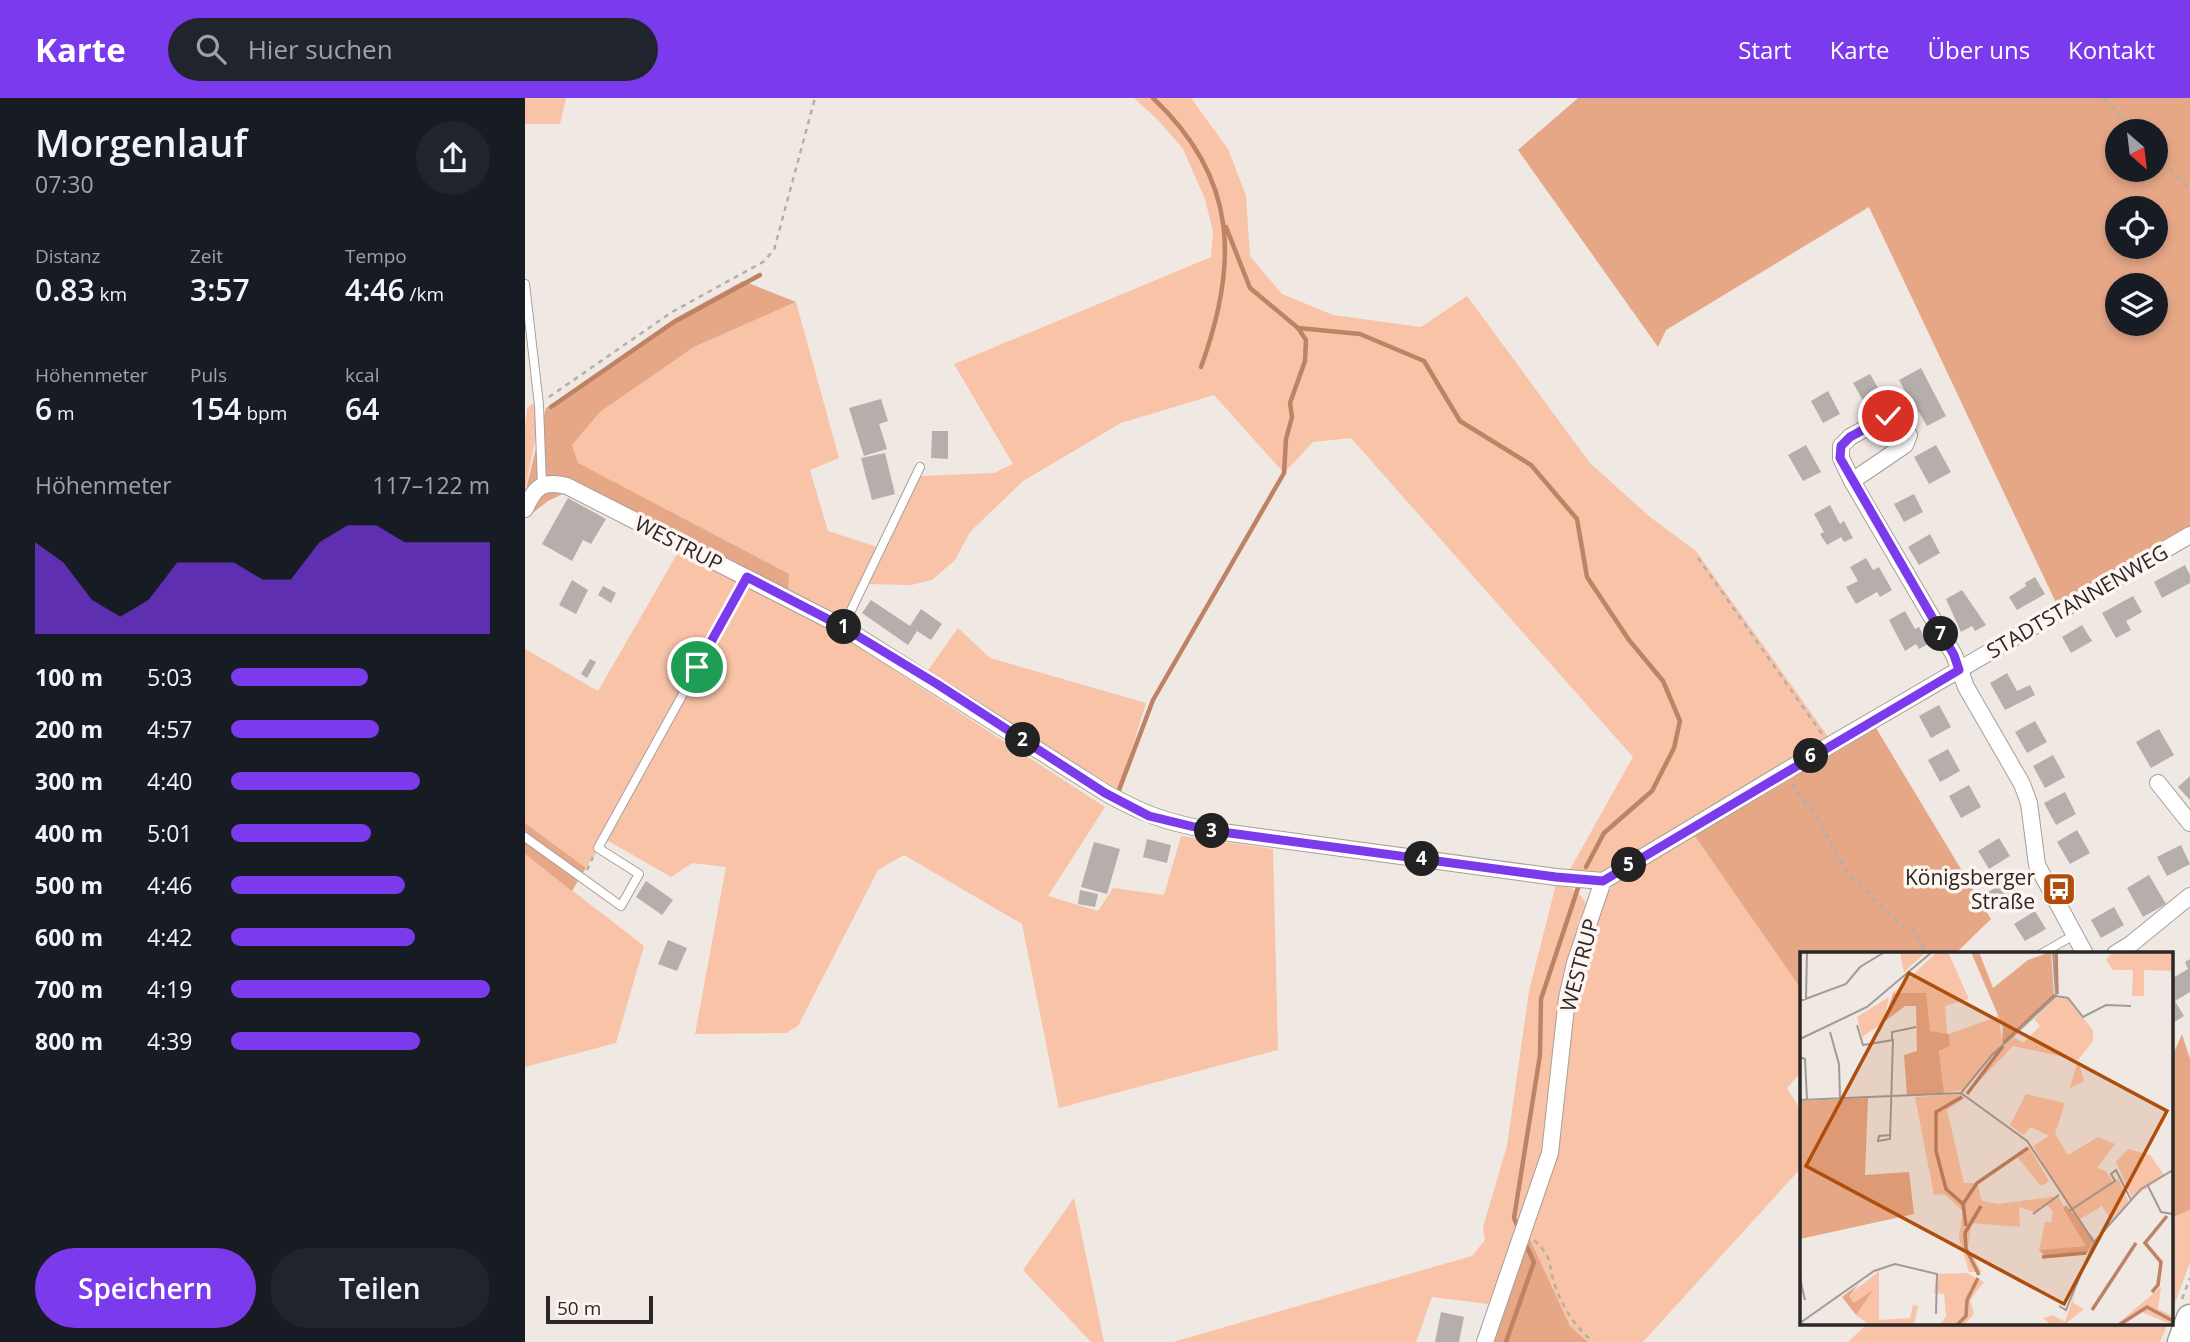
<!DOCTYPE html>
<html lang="de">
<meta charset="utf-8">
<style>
:root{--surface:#171b24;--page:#20242c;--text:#f1f3f6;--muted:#9ea1a6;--accent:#7c3aed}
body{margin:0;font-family:"Open Sans",sans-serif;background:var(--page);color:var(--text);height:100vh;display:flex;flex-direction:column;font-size:26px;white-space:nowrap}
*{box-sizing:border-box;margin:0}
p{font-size:23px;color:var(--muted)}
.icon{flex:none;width:38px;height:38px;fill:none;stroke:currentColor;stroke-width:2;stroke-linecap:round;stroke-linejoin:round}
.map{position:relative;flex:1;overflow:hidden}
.sheet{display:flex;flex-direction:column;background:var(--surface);width:525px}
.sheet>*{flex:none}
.needle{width:46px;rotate:152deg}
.tools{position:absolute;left:1580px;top:21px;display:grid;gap:14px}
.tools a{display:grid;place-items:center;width:63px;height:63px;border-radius:50%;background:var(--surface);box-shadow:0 4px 10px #0003;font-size:35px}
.scale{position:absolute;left:21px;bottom:18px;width:107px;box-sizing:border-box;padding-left:7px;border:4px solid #2b2827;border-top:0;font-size:19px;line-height:24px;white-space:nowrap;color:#2b2827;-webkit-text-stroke:5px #fef5f1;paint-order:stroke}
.pin{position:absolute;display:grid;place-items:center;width:60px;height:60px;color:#fff;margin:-30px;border:4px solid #fff;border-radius:50%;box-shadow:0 2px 7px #0007}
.km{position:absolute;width:35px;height:35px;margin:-18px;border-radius:50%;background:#222;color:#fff;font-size:19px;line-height:35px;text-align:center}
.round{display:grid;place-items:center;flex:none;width:74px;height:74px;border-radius:37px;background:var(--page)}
.summary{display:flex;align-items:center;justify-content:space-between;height:119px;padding:0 35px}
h1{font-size:38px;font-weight:600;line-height:52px}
.stats{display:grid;grid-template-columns:repeat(3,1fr);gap:10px;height:119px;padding:7px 35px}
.stats div{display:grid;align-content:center}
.stats b{font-size:30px;font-weight:600}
.stats small{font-size:19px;font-weight:400}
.stats p{font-size:19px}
.chart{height:196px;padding:14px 35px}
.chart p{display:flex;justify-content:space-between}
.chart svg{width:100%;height:126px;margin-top:7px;fill:var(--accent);opacity:.7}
.primary-button{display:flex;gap:14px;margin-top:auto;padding:14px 35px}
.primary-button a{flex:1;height:80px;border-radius:42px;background:var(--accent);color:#fff;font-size:28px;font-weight:600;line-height:80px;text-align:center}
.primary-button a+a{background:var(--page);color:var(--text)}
ul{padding:0 35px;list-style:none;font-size:23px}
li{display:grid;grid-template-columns:112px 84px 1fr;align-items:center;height:52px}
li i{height:18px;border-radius:9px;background:var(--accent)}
header{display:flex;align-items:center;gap:42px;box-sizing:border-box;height:98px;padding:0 35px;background:var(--accent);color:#fff}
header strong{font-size:33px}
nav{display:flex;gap:38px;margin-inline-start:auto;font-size:24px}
.search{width:490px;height:63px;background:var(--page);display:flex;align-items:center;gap:18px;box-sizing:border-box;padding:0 24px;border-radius:38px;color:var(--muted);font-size:26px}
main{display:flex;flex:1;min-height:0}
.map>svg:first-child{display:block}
.green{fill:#f9c3a8}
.forest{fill:#e6a787;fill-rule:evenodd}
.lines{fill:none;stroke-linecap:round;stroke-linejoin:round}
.stream{stroke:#be8264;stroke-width:4.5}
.building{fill:#b6aeaa}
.service-casing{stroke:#a79f9b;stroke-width:10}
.minor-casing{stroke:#a79f9b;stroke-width:18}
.primary-casing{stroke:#a79f9b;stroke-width:29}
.path{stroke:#b4aeaa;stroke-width:2.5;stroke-dasharray:5 5;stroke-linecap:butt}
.service{stroke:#fff;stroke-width:8}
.minor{stroke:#fff;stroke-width:16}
.primary{stroke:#fff;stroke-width:26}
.route-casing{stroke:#fff;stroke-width:14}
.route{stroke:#7c3aed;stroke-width:9}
.labels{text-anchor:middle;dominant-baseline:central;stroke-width:7;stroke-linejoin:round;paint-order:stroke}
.street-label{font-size:21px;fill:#2b2827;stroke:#fef5f1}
.poi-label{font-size:21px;fill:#2b2827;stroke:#fef5f1;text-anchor:end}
.inset-river{fill:none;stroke:#be8264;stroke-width:3.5}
.inset-road{fill:none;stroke:#a19b98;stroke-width:2}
.view{fill:#af4e0c;fill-opacity:0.15;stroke:#af4e0c;stroke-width:3.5}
.inset-edge{fill:none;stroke:#2b2827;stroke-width:3.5}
</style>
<header>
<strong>Karte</strong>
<div class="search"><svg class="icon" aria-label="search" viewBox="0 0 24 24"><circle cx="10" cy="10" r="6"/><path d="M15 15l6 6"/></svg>Hier suchen</div>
<nav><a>Start</a><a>Karte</a><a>Über uns</a><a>Kontakt</a></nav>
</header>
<main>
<section class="sheet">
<div class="summary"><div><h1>Morgenlauf</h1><p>07:30</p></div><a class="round"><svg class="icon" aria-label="share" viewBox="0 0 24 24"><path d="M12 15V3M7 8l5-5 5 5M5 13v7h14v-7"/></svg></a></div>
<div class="stats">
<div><p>Distanz</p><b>0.83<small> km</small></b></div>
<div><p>Zeit</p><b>3:57</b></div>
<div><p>Tempo</p><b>4:46<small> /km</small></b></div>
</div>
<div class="stats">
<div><p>Höhenmeter</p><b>6<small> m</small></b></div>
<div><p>Puls</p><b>154<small> bpm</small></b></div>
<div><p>kcal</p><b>64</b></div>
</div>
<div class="chart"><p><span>Höhenmeter</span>117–122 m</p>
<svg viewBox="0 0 160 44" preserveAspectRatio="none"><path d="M0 44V12L10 19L20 32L30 38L40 32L50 19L60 19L70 19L80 25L90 25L100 12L110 6L120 6L130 12L140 12L150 12L160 12V44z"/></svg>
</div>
<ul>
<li><b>100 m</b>5:03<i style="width:53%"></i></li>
<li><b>200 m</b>4:57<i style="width:57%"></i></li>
<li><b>300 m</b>4:40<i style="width:73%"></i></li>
<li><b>400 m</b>5:01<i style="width:54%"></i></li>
<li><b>500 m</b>4:46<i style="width:67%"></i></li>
<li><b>600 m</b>4:42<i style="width:71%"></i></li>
<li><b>700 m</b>4:19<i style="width:100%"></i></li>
<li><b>800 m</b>4:39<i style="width:73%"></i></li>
</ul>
<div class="primary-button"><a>Speichern</a><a>Teilen</a></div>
</section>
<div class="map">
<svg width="1665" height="1244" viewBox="0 0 1665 1244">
<rect width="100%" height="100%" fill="#f0e8e3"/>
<g class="green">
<path d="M0 0H41L35 26H0Z"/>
<path d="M609 0H666L703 51 721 98 725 158 757 196 808 217 896 229 942 198 1065 365 1125 419 1171 453 1304 640 1078 774 1044 773 1108 659 826 340 788 344 759 375 689 297 596 325 498 383 445 434 430 462 407 482 386 487 341 486 322 524 263 492V476L52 365 47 347 75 314 169 249 271 204 314 360 285 372 303 433 358 451 395 378 469 375 488 366 429 266 686 159 688 134 680 101 658 51 633 22Z"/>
<path d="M11 303 12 332 0 394V328L2 310Z"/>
<path d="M155 451 312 535 580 709 523 798 573 813 588 790 639 797 656 738 748 751 753 952 534 1010 497 826 379 757 353 772 273 928 261 935 170 936 201 769 167 765 146 779 80 741 61 770 0 725V551L73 593Z"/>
<path d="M433 530 465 560 621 605 594 692 402 574Z"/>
<path d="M1167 734 1276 891V974L1262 990 1276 1013V1070L1118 1244H1063L1045 1228 1004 1139 1029 1058 1055 867 1080 799 1091 783Z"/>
<path d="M0 756 119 848 91 945 0 969Z"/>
<path d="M1031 786C1048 790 1055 792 1062 809L1043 859 1017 1056 992 1137 963 1206 907 1199 891 1244H648L947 1158 960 1142 958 1129 982 1048 1004 893Z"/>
<path d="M549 1100 579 1244H566L498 1172Z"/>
<path d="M1665 1112V1164L1646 1216V1120Z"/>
<path d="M1343 1225H1643L1635 1244H1323Z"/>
</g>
<g class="forest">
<path d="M1053 0H1665V430L1532 507 1344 109 1141 232 1133 249 993 52ZM1592 33H1631V72H1592ZM1592 110H1631V149H1592ZM1592 187H1631V226H1592Z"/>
<path d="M218 183 271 204 169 249 75 314 47 347 53 365 264 476 263 491 256 499 44 393 23 403 5 417 2 387 21 310 149 221Z"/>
<path d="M1348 625 1466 821 1431 855 1276 856V891L1167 734Z"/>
<path d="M0 725 61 770 47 793 0 756Z"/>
<path d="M1657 936 1665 961V1112L1646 1120V961Z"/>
<path d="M1004 1139 1045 1228 1063 1244H968Z"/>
</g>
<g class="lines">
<g class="stream">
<path d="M628 0C713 80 714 165 676 269"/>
<path d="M701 129 725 190 773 230 835 236 899 263 935 323 1006 367 1052 421 1062 479 1104 542 1138 583 1155 623 1149 650 1127 693 1079 735 1061 769"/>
<path d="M26 309 149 224 235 177"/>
<path d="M594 692 628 602 759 375 761 341 767 319 765 305 780 263 781 242 773 230"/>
<path d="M994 1132 989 1120 1015 957 1016 901 1053 790"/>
<path d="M981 1244 1009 1164 999 1143"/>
</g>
</g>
<g class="building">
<path d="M1396 270 1421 318 1402 328 1394 314 1392 315 1374 282Z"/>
<path d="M1345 276 1361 304 1344 313 1328 285Z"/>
<path d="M1303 293 1315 316 1298 325 1286 303Z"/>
<path d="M356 301 363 323 354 326 362 351 339 358 324 310Z"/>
<path d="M407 333H423V361L406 360Z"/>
<path d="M1281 347 1296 374 1278 383 1263 357Z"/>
<path d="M1411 347 1426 374 1404 386 1389 359Z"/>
<path d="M360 355 370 396 347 402 336 360Z"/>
<path d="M1389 396 1398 414 1379 424 1369 406Z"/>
<path d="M43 400 81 421 66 446 58 442 47 463 17 446Z"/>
<path d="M1305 407 1315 426 1319 423 1328 440 1319 444 1316 439 1302 447 1295 436 1299 434 1289 416Z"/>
<path d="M1405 436 1415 455 1394 467 1383 449Z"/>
<path d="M1341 460 1348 472 1354 469 1367 492 1355 499 1352 494 1331 506 1321 489 1333 483 1325 469Z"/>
<path d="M1660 467 1665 477V485L1637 500 1629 484Z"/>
<path d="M1510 479 1520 496 1492 512 1484 499 1501 488 1500 485Z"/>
<path d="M47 482 63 492 51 516 34 507Z"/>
<path d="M78 488 91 495 86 505 73 497Z"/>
<path d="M1437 492 1461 527 1450 533 1447 528 1436 534 1421 501Z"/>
<path d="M1608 498 1617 514 1601 523 1606 532 1591 540 1577 515Z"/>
<path d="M346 502 385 528 396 511 417 526 406 542 392 533 383 547 337 515Z"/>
<path d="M1380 513 1390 531 1394 529 1403 546 1394 551 1391 546 1380 553 1364 522Z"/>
<path d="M1557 527 1567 543 1546 555 1537 539Z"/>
<path d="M65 561 71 564 62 580 56 576Z"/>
<path d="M1482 575 1492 593 1505 587 1510 597 1480 612 1465 585Z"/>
<path d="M1414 607 1426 629 1406 640 1394 618Z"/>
<path d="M1510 623 1522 644 1502 655 1490 634Z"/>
<path d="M1634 631 1649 657 1626 670 1611 644Z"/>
<path d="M1423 651 1435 673 1415 684 1403 662Z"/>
<path d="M1528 657 1540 679 1520 690 1508 668Z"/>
<path d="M1665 678V702L1653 689Z"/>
<path d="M1444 687 1456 709 1436 720 1424 698Z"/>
<path d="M1540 694 1551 716 1531 727 1519 705Z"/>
<path d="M1552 732 1565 755 1545 766 1532 744Z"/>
<path d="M1474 740 1485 758 1464 771 1453 753Z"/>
<path d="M622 741 646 747 642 765 618 759Z"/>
<path d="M569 744 595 751 582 796 556 789Z"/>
<path d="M1656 747 1665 766 1642 778 1632 759Z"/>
<path d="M1624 777 1641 806 1618 819 1602 790Z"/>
<path d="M1487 781 1498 800 1474 813 1463 794Z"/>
<path d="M121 783 148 802 137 817 111 799Z"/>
<path d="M555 792 573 796 570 809 553 806Z"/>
<path d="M1589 809 1599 827 1576 840 1566 822Z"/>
<path d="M1510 813 1521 831 1500 843 1489 826Z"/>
<path d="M143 842 162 850 152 873 133 866Z"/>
<path d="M1665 861V894L1650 903 1659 918 1646 926 1650 933 1646 936V881L1663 871 1660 864Z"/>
<path d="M916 1214 939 1219 934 1244H910Z"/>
</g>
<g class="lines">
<g class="service-casing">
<g id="service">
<path d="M0 186 14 307 17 387"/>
<path d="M318 529 395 369"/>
<path d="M0 739 96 808 114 776 73 750 222 480"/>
<path d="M1516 856 1549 837"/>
</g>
</g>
<g class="minor-casing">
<g id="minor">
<path d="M1327 383 1380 347 1384 337C1378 326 1375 320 1363 318L1325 339 1316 348V360L1327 383 1429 557 1441 589 1497 686 1504 705 1512 767 1560 856"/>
<path d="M0 411C10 389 17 382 42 388L318 529 581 695C618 716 641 724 683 732L1031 779 1078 783"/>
<path d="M1633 685 1665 725"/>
<path d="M1078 783 1259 674 1665 437"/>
<path d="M1590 856 1606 846 1665 798"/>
<path d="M960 1244 1025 1055 1042 900 1050 865 1078 783"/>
</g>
</g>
<g class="primary-casing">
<path id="primary" d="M1656 1244 1665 1220"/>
</g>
<g class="path">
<path d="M1579 0 1610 33"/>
<path d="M1631 56 1665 92"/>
<path d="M24 299 147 214 238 164 249 152 290 0"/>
<path d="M1173 460 1297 636"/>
<path d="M1267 686 1294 723 1321 773 1375 827 1388 832 1402 856"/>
<path d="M62 772 68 759"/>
<path d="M1009 1142C1031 1163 1021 1165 1031 1190 1039 1212 1050 1228 1068 1244"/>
<path d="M1657 1201 1665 1180"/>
</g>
<use href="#service" class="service"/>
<use href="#minor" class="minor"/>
<use href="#primary" class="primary"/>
</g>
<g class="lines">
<g class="route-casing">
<path id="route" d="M172 569 222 479 318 529 412 586 580 695 624 718 682 732 1031 779 1078 783 1434 572 1429 557 1315 360 1316 348 1325 339 1363 318"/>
</g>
<use href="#route" class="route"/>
</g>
<defs>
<g id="bus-square" transform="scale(1.75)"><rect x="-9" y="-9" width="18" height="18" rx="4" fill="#af4e0c" stroke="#fef5f1"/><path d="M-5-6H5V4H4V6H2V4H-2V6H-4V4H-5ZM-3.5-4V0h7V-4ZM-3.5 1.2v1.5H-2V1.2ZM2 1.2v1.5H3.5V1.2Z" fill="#fff"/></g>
</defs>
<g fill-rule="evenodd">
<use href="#bus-square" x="1534" y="791"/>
</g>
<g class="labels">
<g class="street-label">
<text transform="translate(154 445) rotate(27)">WESTRUP</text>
<text transform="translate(1552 503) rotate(-30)">STADTSTANNENWEG</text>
<text transform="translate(1054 867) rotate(-75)">WESTRUP</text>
</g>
<g class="poi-label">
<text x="1510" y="779">Königsberger<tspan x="1510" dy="24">Straße</tspan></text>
</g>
</g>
<g transform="translate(1275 854)">
<rect width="373" height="373" fill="#f0e8e3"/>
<path d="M100 0H126L104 20ZM137 0H148L169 47 145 54 147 81 130 80 125 41H93ZM312 0H373V19L344 18V44H332L333 18H313L306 8ZM89 45 84 70 62 85 57 65ZM257 45 268 47 293 78V89L278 108 284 129 270 136 278 108 213 94 167 142 194 104 214 85 223 91 240 74 234 67ZM199 64 202 92 163 138 144 141 139 98 150 94 149 82ZM161 142 166 145 147 158 164 231H177L182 249 198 252 258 244 286 294 239 298 245 270H251L253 259 246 252 234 260 219 255 220 275 171 271 168 296 182 320H169L159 286 163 259 144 242 134 243 115 145ZM226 142 265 151 255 182 268 203 298 185 315 192 297 216 306 219 313 230 318 227 329 250 312 270 302 254 277 269 233 194 249 184 231 175 223 183 210 173ZM229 195 249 229 241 234 218 206ZM328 197 350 203 365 224 332 246 316 210ZM79 319V368L110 366 113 353 118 354 114 373H70L56 363 71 340 54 351 48 344ZM167 321 184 330 170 348 174 362 164 373H140L146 364 144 342 134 341 137 322ZM361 335 358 357 373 364V373L339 359 316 373ZM275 340 273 351 284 357 264 373H251L243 366 253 363 265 370Z" fill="#f9c3a8"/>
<path d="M171 0H179L193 36 228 8 251 0 254 44 202 92 203 75ZM93 41H126L130 79 149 82 150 94 139 99 144 141 107 143 104 103 117 99 116 54H105L84 70ZM68 146 65 223 109 220 114 262 0 287V149ZM266 253 294 287 287 302 246 305 239 298 286 294 263 256ZM59 332 49 344 54 351 73 338 56 363 42 345Z" fill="#e6a787"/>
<path class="inset-river" d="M256 0 257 42M204 91 255 43M167 142 203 94M162 145 136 160V199L146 237 163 252 166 274M163 252 177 231 228 196M242 305 286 301M179 323 166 297 165 281 181 254M352 340 358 333 361 310 345 291 367 264M292 358 336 291M157 373 166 364 167 348 178 326M319 373 347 355 373 369"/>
<path class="inset-road" d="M256 44 268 46 283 65 306 53 331 54M6 47 7 0M0 49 46 32 60 15 83 1M57 73 63 93 93 88 90 187 78 189 79 184 90 183M30 80 39 112 40 146M0 87 67 55 132 0M92 87V80L116 75M0 105 5 107 7 148M161 141 227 189 294 290M161 141 192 103 256 44 253 0M0 148 161 141M348 234 361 260 373 262M269 259 315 229 311 222 316 218 331 248M233 262 259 243M0 327 5 348M259 354 266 358 294 290 341 237 373 218M0 371 74 319 95 312 137 322 136 362"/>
<path class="view" d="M109 21 367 159 264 352 6 214Z"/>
<rect width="373" height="373" class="inset-edge"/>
</g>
</svg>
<div class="tools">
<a><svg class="needle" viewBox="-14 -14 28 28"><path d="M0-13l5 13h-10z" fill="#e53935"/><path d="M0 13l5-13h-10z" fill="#9ea1a6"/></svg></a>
<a><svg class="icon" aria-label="locate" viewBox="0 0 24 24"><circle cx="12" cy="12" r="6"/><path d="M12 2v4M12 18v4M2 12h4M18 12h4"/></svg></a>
<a><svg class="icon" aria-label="layers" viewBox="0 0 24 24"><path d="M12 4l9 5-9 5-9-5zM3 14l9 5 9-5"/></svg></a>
</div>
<div class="scale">50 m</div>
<div class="pin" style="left:172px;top:569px;background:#1e9e55"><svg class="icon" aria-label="arrive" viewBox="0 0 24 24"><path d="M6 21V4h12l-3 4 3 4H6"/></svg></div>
<div class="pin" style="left:1363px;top:318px;background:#d93025"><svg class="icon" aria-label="check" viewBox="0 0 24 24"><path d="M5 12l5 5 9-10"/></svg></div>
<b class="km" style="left:319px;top:529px">1</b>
<b class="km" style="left:498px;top:642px">2</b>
<b class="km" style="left:687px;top:733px">3</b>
<b class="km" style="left:897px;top:761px">4</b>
<b class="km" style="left:1104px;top:767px">5</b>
<b class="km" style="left:1286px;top:658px">6</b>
<b class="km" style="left:1416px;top:536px">7</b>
</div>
</main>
